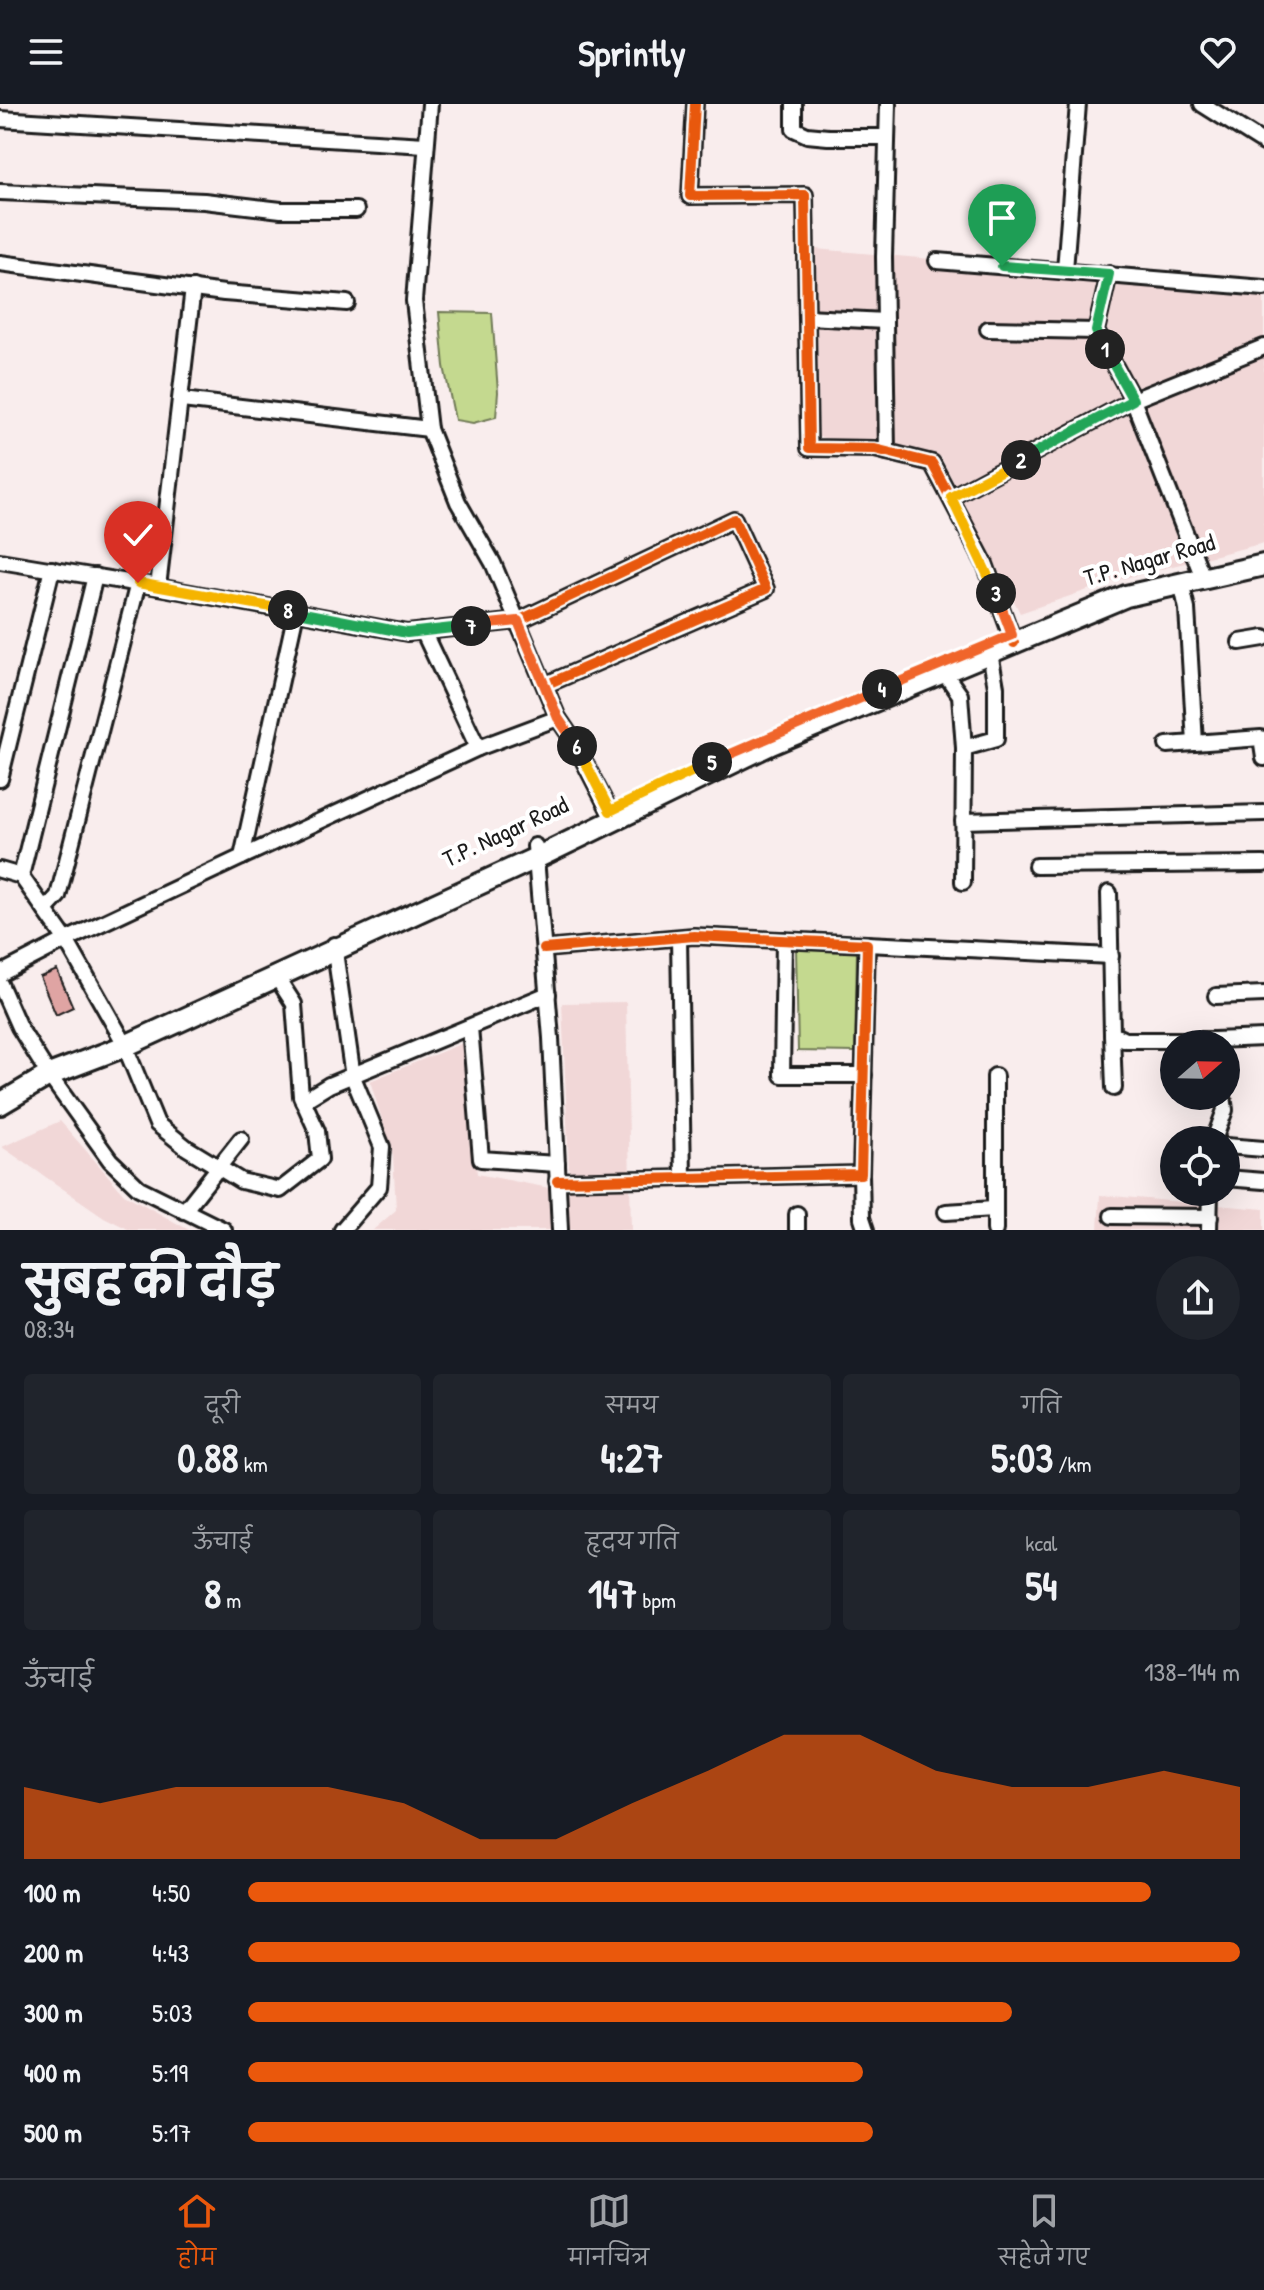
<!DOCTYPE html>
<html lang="hi">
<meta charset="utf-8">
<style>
:root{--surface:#171b24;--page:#20242c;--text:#f1f3f6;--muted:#9ea1a6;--line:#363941;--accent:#ea580c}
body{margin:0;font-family:"Patrick Hand","Playpen Sans Deva",sans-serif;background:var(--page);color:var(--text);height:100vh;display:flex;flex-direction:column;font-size:30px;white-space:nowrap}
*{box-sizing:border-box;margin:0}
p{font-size:26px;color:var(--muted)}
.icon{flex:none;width:44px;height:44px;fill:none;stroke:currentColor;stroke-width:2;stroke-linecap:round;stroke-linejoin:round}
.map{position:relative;height:1126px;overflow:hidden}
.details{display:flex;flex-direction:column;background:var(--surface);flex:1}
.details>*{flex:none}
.needle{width:52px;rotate:70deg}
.buttons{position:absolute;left:1160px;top:926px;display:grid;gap:16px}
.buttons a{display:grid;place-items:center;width:80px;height:80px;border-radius:50%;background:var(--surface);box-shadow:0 8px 32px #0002;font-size:40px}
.pin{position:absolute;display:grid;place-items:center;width:68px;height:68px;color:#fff;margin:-82px -34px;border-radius:50% 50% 50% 0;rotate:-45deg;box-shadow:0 0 8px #0007}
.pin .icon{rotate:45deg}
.km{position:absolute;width:40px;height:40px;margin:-20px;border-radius:50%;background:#222;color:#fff;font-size:22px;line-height:40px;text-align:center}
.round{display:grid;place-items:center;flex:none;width:84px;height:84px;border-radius:42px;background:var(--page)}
.summary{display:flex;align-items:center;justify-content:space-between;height:136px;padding:0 24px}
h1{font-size:44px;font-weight:700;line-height:60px}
.stats{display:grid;grid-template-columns:repeat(3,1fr);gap:12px;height:136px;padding:8px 24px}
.stats div{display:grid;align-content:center;border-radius:8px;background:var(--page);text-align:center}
.stats b{font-size:40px;font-weight:700}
.stats small{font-size:22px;font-weight:400}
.stats p{font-size:22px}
.chart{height:224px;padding:16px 24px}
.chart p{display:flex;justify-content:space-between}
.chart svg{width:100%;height:144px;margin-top:8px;fill:var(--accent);opacity:.7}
ul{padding:0 24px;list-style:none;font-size:26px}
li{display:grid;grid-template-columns:128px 96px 1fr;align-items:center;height:60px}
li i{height:20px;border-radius:10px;background:var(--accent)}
header{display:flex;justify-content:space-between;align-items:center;height:104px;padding:0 24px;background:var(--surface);font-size:36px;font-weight:700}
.tabs{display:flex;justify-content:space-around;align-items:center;height:112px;border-top:2px solid var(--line);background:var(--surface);font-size:22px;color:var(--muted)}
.tabs a{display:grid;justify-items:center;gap:4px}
.tabs .active{color:var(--accent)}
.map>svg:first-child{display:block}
.built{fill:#f1d7d7}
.green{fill:#c4d98f;stroke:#707a56;stroke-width:2}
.building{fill:#dfa4a3;stroke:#1c1c1c;stroke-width:2}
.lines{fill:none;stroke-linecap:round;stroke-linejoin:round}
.street-casing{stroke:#1c1c1c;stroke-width:20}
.secondary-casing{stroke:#1c1c1c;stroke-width:26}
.street{stroke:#fff;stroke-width:14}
.secondary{stroke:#fff;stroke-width:20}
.cycleway-casing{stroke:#fff;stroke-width:15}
.cycleway{stroke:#e8590c;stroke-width:10}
.split-1-casing{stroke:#fff;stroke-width:16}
.split-2-casing{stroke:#fff;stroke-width:16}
.split-3-casing{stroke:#fff;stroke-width:16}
.split-4-casing{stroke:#fff;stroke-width:16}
.split-5-casing{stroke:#fff;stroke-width:16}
.split-6-casing{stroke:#fff;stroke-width:16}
.split-7-casing{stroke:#fff;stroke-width:16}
.split-8-casing{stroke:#fff;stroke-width:16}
.split-9-casing{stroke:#fff;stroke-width:16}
.split-1{stroke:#22a559;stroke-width:10}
.split-2{stroke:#22a559;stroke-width:10}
.split-3{stroke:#f5b400;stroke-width:10}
.split-4{stroke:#f0652b;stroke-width:10}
.split-5{stroke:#f0652b;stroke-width:10}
.split-6{stroke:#f5b400;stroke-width:10}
.split-7{stroke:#f0652b;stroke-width:10}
.split-8{stroke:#22a559;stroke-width:10}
.split-9{stroke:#f5b400;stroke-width:10}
.labels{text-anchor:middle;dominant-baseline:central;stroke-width:8;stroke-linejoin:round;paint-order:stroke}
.street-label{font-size:24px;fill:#1c1c1c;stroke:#fff}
</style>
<header><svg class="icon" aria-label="menu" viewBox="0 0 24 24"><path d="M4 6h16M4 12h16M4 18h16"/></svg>Sprintly<svg class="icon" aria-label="heart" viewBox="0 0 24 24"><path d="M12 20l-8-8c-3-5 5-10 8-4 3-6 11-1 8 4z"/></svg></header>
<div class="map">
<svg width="1264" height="1126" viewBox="0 0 1264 1126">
<rect width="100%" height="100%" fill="#f9eded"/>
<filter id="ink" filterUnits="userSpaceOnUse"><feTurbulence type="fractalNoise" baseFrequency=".0125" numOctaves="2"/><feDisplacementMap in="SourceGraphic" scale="16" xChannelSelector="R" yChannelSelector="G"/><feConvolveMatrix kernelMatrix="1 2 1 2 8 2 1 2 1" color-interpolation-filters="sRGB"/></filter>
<g filter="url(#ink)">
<g class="built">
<path d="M816 145 1264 184V439L1117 476 1020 509 941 353 819 333Z"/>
<path d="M626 898 631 1126H373L396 1106 393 1051 370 977 463 939 477 1070 570 1088 562 899Z"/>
<path d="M60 1017 124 1090 189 1126H130L104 1113 2 1043Z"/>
<path d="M1100 1091 1264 1105V1126H1098Z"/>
</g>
<g class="green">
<path d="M439 208 492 209 498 288 496 313 473 319 455 316 444 262Z"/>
<path d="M796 843 857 846 855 948 798 947Z"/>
</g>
<path class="building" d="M57 866 73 903 56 911 40 873Z"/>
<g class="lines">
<g class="street-casing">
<g id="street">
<path d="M430 0 414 197 429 325 458 398 493 459 558 614 573 636 614 716"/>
<path d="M695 0 690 92 805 91 809 344 875 345 932 359 985 460 1014 539"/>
<path d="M794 0V25L807 31 828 33H887"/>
<path d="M1202 0 1264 39"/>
<path d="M0 15 425 41"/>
<path d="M0 88 204 97 281 106H356"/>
<path d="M937 157 1264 184"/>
<path d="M0 159 224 189 347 199"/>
<path d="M1065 166 1078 0"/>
<path d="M807 213 885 217"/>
<path d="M988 225 1096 227"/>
<path d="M182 296 429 325"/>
<path d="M887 348 884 153 888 0"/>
<path d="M951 393 1133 296 1096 227 1109 170"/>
<path d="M0 457 158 483 193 184"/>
<path d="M1200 466 1133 296 1264 243"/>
<path d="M1181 478 1187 505 1195 639"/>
<path d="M296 508 407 529 518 517 734 415 766 485 545 581"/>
<path d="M423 527 478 644 558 614"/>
<path d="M1240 538 1264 534"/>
<path d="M943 567 960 591 964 644 996 635V583L990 549"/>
<path d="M1167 641 1261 634 1264 654"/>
<path d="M0 675 52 465"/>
<path d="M963 717 1264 709"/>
<path d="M535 742 551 934 560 1126"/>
<path d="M242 753 478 644"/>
<path d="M1036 762 1264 760"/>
<path d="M0 766 21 772 95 472"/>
<path d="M21 772 66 836 242 753 296 508 158 483"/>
<path d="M963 778 964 644"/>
<path d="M1109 789 1112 930 1125 936H1214L1215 940"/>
<path d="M45 806 58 792 138 479"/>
<path d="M679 834 683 1074"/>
<path d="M784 836 782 971H864"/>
<path d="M867 840 1111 852"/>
<path d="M334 841 353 973 382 1043 379 1083 342 1126"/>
<path d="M544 845 694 832 867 840 861 1070 557 1077"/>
<path d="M0 870 66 836 122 935 157 1020 187 1044 241 1077 280 1086 320 1055 317 1027 301 992 294 900 276 872"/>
<path d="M0 880 19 923 49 971 110 1056 139 1084 224 1126"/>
<path d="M1216 892 1264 890"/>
<path d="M470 923 481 1055 557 1060"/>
<path d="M1112 930 1114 984"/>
<path d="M1214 936 1264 934"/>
<path d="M303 997 329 981 548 890"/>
<path d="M1214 1036 1225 1006 1223 992"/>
<path d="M1226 1042 1264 1045"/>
<path d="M861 1070 862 1114 866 1126"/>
<path d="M1226 1074 1264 1077"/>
<path d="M184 1107 241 1035"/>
<path d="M946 1108 994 1105"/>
<path d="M1112 1112 1210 1113"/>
<path d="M797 1126V1110"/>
<path d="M995 1126V972"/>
<path d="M1209 1126 1210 1088"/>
</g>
</g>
<g class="secondary-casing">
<path id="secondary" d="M0 1000 49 971 125 942 536 754 771 640 1126 492 1264 461"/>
</g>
<use href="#street" class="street"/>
<use href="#secondary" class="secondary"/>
<g class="cycleway-casing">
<g id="cycleway">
<path d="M695 0 690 92 805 91 809 344 875 345 932 359 985 460 1014 539"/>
<path d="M296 508 407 529 518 517 734 415 766 485 545 581"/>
<path d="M544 845 694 832 867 840 861 1070 557 1077"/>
</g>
</g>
<use href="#cycleway" class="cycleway"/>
</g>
</g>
<g class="lines" filter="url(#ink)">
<g class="split-1-casing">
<path id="split-1" d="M1002 162 1109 170 1096 227 1105 245"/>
</g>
<g class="split-2-casing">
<path id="split-2" d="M1021 356 1133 296 1105 245"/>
</g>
<g class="split-3-casing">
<path id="split-3" d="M996 489 951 393 1021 356"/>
</g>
<g class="split-4-casing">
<path id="split-4" d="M882 585 1012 531 996 489"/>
</g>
<g class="split-5-casing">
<path id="split-5" d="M712 658 882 585"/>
</g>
<g class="split-6-casing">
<path id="split-6" d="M577 642 610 707 712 658"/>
</g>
<g class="split-7-casing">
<path id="split-7" d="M471 522 518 517 558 614 577 642"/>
</g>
<g class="split-8-casing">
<path id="split-8" d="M288 506 407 529 471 522"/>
</g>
<g class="split-9-casing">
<path id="split-9" d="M138 479 288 506"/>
</g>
<use href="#split-1" class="split-1"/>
<use href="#split-2" class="split-2"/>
<use href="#split-3" class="split-3"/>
<use href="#split-4" class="split-4"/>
<use href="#split-5" class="split-5"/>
<use href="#split-6" class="split-6"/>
<use href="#split-7" class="split-7"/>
<use href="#split-8" class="split-8"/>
<use href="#split-9" class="split-9"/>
</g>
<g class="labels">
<g class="street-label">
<text transform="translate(1149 455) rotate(-16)">T.P. Nagar Road</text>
<text transform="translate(505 727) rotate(-25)">T.P. Nagar Road</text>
</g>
</g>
</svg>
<div class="buttons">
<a><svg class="needle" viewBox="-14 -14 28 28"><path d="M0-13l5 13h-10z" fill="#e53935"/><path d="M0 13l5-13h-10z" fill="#9ea1a6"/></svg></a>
<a><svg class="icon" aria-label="locate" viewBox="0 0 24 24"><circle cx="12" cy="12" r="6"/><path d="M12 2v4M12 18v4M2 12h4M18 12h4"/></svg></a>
</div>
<div class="pin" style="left:1002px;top:162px;background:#1e9e55"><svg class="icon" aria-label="arrive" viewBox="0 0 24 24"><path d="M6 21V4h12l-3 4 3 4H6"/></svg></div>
<div class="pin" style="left:138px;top:479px;background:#d93025"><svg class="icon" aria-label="check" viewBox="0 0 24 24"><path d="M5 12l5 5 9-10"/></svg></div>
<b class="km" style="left:1105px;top:245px">1</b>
<b class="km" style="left:1021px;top:356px">2</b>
<b class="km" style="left:996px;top:489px">3</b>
<b class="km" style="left:882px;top:585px">4</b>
<b class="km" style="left:712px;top:658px">5</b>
<b class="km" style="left:577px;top:642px">6</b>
<b class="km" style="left:471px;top:522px">7</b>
<b class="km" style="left:288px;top:506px">8</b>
</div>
<section class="details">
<div class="summary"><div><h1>सुबह की दौड़</h1><p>08:34</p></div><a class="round"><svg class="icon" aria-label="share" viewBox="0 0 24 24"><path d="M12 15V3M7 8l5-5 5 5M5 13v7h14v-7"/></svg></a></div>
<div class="stats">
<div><p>दूरी</p><b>0.88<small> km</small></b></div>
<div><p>समय</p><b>4:27</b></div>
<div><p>गति</p><b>5:03<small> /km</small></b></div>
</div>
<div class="stats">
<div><p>ऊँचाई</p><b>8<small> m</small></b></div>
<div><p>हृदय गति</p><b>147<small> bpm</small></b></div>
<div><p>kcal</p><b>54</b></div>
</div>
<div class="chart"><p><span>ऊँचाई</span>138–144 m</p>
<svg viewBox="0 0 160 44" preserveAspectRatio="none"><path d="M0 44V22L10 27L20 22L30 22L40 22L50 27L60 38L70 38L80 27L90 17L100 6L110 6L120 17L130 22L140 22L150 17L160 22V44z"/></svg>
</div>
<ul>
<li><b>100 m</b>4:50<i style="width:91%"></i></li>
<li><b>200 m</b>4:43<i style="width:100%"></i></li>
<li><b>300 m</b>5:03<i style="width:77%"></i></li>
<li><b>400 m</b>5:19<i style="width:62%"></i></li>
<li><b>500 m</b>5:17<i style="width:63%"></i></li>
</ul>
</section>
<nav class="tabs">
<a class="active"><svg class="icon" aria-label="home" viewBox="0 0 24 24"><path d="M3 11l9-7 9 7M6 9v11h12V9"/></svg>होम</a>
<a><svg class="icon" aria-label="map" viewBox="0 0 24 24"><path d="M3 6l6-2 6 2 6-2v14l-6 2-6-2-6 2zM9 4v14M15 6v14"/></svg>मानचित्र</a>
<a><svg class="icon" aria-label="saved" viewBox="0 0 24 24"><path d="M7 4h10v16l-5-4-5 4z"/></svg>सहेजे गए</a>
</nav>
